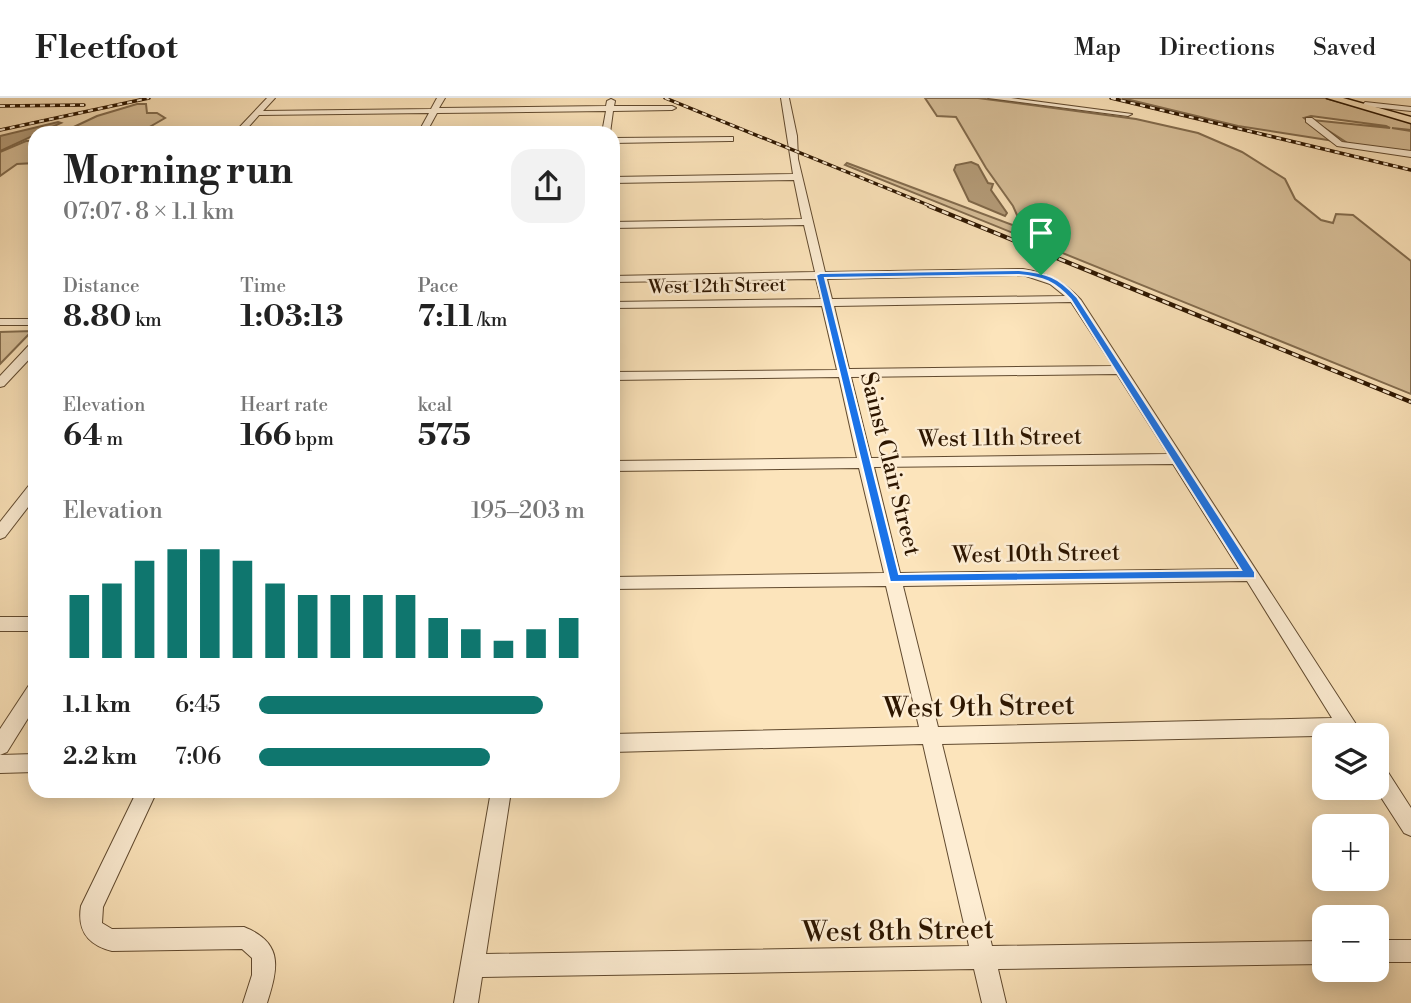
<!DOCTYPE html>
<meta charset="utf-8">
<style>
:root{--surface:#fff;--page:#f2f2f2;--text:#222;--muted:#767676;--line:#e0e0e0;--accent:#0f766e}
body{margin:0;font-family:"Libre Bodoni",serif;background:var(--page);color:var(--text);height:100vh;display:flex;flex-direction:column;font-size:26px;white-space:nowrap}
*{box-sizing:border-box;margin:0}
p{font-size:23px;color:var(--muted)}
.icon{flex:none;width:38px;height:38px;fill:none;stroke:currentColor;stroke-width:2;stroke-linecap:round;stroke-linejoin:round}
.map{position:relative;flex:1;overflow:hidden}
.panel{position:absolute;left:28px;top:28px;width:592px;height:672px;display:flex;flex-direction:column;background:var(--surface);border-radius:21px;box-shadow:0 4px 18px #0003}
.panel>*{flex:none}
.controls{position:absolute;left:1312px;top:625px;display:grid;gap:14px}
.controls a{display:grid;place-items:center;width:77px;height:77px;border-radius:14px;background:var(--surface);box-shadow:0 4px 18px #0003;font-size:35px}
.pin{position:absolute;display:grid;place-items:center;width:60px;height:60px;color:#fff;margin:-72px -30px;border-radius:50% 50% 50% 0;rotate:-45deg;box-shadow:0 0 7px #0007}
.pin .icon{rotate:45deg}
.round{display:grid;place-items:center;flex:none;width:74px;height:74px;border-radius:21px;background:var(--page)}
.headline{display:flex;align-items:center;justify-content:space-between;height:119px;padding:0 35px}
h1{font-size:38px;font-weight:700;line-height:52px}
.metrics{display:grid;grid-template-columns:repeat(3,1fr);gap:10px;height:119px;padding:7px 35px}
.metrics div{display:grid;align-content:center}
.metrics b{font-size:30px;font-weight:700}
.metrics small{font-size:19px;font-weight:400}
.metrics p{font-size:19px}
.chart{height:196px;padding:14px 35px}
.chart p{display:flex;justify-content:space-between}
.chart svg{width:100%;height:126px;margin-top:7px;stroke:var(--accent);stroke-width:6}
ul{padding:0 35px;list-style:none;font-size:23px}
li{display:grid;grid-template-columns:112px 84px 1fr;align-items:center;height:52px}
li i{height:18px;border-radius:9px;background:var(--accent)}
header{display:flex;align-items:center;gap:42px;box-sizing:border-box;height:98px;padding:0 35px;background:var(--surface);border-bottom:2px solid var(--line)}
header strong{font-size:33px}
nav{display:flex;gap:38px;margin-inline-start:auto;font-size:24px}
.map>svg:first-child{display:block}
.green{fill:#d9c19b;stroke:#836c4e;stroke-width:2}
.water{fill:#b69e7b;stroke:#7f684a;stroke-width:2}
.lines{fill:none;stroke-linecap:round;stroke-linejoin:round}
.minor-casing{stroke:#614a2f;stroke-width:2}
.major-casing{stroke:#2d1600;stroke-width:3}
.minor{fill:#fdedd3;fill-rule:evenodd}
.major{fill:#fce4bb;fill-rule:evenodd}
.rail-far1-casing{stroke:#2d1600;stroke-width:3.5}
.rail-casing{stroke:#2d1600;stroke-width:4.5}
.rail-far1{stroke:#fdedd3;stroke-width:2;stroke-dasharray:5;stroke-linecap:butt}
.rail{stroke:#fdedd3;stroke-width:2.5;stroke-dasharray:7;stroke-linecap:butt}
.route{fill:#1a73e8;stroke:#fff;stroke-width:2;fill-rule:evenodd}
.labels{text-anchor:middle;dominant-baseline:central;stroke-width:5;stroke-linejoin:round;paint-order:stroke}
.far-street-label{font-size:19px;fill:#2d1600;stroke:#fdedd3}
.street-label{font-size:23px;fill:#2d1600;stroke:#fdedd3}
.near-street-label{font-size:28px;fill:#2d1600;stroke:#fdedd3}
</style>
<header>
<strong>Fleetfoot</strong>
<nav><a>Map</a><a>Directions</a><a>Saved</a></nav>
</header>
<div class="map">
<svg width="1411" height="905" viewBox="0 0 1411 905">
<rect width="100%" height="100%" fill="#fce4bb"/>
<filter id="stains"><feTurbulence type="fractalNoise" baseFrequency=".00286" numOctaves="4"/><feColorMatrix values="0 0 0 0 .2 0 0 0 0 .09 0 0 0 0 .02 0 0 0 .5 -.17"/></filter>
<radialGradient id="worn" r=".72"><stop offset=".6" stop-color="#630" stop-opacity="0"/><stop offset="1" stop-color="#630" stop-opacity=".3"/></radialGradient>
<g class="green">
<path d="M925 0H978L1136 21 1198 35 1242 54 1285 81 1295 101 1321 122 1333 125 1336 116 1353 117 1411 163V296L845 67 847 65 1015 128 1021 126 1013 108 986 70 956 19 937 18Z"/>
<path d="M1122 0H1325L1411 24V32L1392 30 1411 33V55L1349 46 1312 22 1390 30 1386 28 1311 18 1304 20 1334 43 1238 28Z"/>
<path d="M137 6H146L147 15H157L165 20 139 35H61L97 18Z"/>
<path d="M26 43H35V65L17 66 0 78V54Z"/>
<path d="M32 233 0 266V234Z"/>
</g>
<g class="water">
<path d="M58 24 61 25 0 53V38Z"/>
<path d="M971 64 978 67 988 85 993 86 991 92 1007 115 1005 118 969 103 954 72 956 67Z"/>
</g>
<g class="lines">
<g class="minor-casing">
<g id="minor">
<path d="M267 0H275L263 13 431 11 437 0H445L439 10 606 8 607 3 611 1 615 3 614 8H672L676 10 672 12 613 13 610 35H602L606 13 437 15 426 35H418L429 15 259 17 243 35H234Z"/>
<path d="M781 0H789L797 38 798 61 825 174 1023 171C1048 175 1064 184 1081 202L1363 637 942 646 992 848 1325 843V866L998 871 1006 905H982L974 871 482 879 478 905H454L491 693H511L486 856 969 848 923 646 612 654V636L919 629 886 488 612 491V479L884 475 859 370 612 373V363L857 360 839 279 612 282V274L837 272 822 208 612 210V204L821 201 816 181 612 184V178L815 174 804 127 612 130V124L802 121 794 82 612 85V79L793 76ZM1023 177 1050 186 1065 198 832 201 827 181ZM1071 204 1113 268 849 271 834 208ZM1117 276 1168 356 871 360 851 279ZM1173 366 1239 471 900 475 874 369ZM1247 483 1332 620 938 629 903 488Z"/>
<path d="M988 0H1011L1132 16 1128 18Z"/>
<path d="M1365 4 1411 9V13L1362 8Z"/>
<path d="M1306 20H1312L1342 44 1411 53V59L1337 48 1306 24Z"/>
<path d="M733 39V43H730L612 45V40Z"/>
<rect x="0" y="221" width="35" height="6"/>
<path d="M35 244V255L4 288 0 289V278L31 245Z"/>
<path d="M35 385V400L5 439 0 441V424L30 386Z"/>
<rect x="0" y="519" width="35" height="14"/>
<path d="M35 585V609L7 654 0 657V631L29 587Z"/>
<path d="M35 656V674L0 675V657Z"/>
<path d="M1377 666 1384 668 1411 710V738L1404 735 1375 690H1377Z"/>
<path d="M137 693H157L103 809 102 825 112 831 244 829C284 845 278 870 267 905H243L252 877V860L242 851 112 853C88 847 77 833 81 808Z"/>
<rect x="1377" y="842" width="34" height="22"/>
</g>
</g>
<g class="major-casing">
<path id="major" d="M1327 0H1343L1411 19V25Z"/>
</g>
<use href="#minor" class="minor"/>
<use href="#major" class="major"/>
<g class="rail-far1-casing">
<g id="rail-far1">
<path d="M665 0 933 109"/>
<path d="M1111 0 1411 72"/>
<path d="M0 8 84 7"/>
<path d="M0 32 149 0"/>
</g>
</g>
<g class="rail-casing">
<path id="rail" d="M929 108 1411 304"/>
</g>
<use href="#rail-far1" class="rail-far1"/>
<use href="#rail" class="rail"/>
</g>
<path class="route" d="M1019 172C1047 175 1058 178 1077 199L1255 474V480L890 484 816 177 820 175ZM1019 177C1043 179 1055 184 1071 202L1241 472 899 476 825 180Z"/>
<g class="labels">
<g class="far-street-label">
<text transform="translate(717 188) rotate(-1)">West 12th Street</text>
</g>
<g class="street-label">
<text transform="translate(1000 340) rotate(-1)">West 11th Street</text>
<text transform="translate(890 366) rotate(76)">Sainst Clair Street</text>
<text transform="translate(1036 456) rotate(-1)">West 10th Street</text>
</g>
<g class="near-street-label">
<text transform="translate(979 609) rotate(-1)">West 9th Street</text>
<text transform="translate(898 833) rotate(-1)">West 8th Street</text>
</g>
</g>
<rect width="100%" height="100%" filter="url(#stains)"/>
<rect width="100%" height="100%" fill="url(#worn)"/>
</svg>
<div class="controls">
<a><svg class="icon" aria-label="layers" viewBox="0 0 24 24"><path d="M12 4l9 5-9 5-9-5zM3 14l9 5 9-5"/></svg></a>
<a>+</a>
<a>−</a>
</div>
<div class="pin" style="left:1041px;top:177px;background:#1e9e55"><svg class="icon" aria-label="arrive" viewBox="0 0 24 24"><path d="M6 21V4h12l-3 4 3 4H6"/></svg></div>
<section class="panel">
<div class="headline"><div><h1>Morning run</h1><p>07:07 · 8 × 1.1 km</p></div><a class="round"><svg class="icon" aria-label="share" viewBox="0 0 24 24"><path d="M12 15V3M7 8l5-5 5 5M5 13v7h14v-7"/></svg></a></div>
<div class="metrics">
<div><p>Distance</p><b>8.80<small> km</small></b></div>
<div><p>Time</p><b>1:03:13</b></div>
<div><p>Pace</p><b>7:11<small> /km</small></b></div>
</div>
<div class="metrics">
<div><p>Elevation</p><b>64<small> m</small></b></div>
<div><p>Heart rate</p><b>166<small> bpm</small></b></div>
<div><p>kcal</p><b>575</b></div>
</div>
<div class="chart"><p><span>Elevation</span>195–203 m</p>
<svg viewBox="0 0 160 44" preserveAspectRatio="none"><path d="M5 44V22M15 44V18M25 44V10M35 44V6M45 44V6M55 44V10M65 44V18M75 44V22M85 44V22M95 44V22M105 44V22M115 44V30M125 44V34M135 44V38M145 44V34M155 44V30"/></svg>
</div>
<ul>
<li><b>1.1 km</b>6:45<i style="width:87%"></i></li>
<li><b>2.2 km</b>7:06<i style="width:71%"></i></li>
</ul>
</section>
</div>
